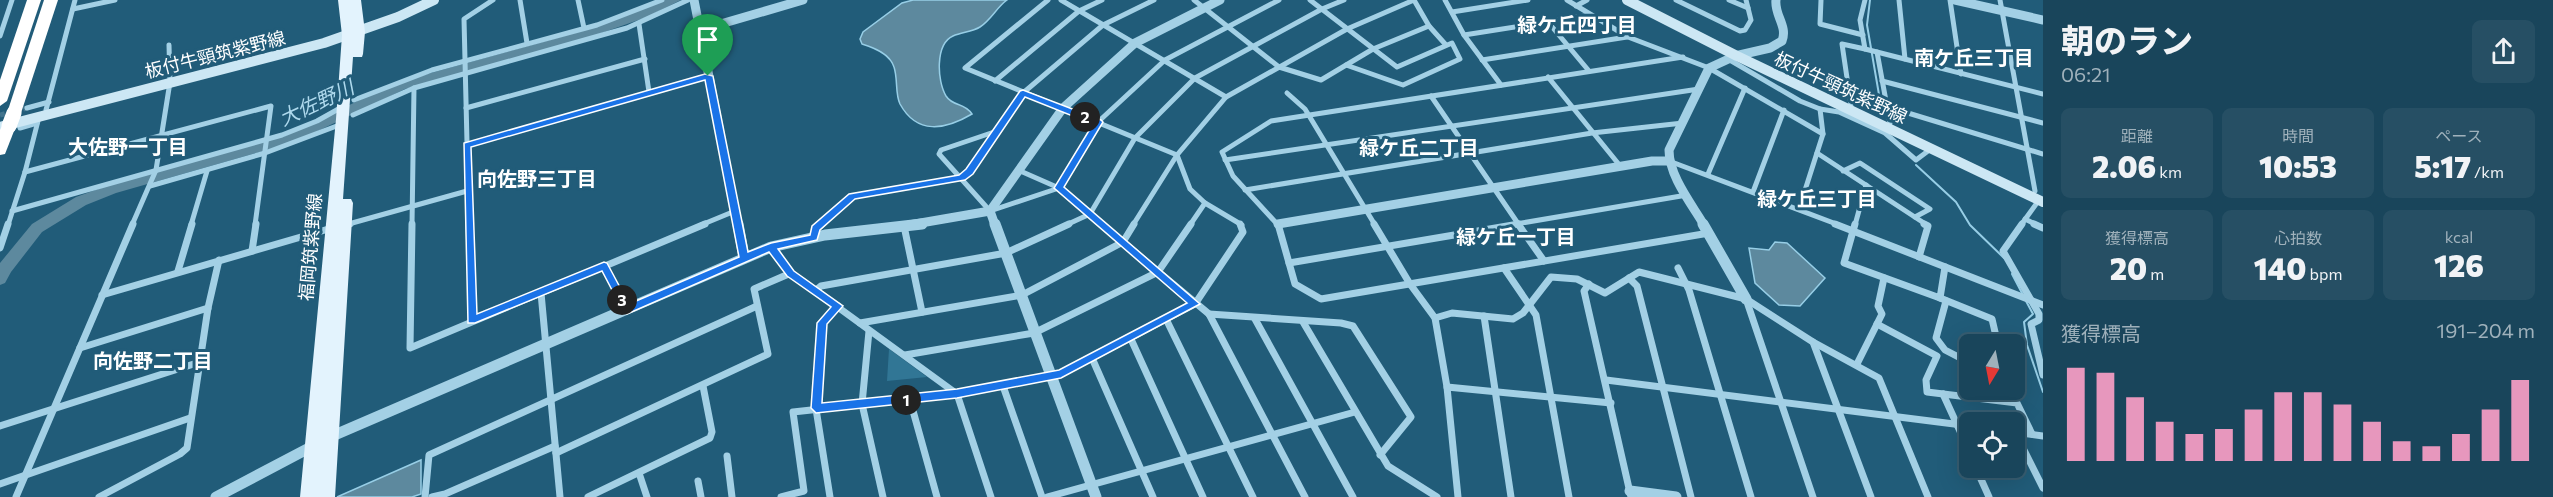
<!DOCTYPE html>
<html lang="ja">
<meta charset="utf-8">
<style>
:root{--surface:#19455b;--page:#264f64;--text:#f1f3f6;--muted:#9fb1bb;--line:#375d71;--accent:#e797bd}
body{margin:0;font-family:Commissioner,"Noto Sans JP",sans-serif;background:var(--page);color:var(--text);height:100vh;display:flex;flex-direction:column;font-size:22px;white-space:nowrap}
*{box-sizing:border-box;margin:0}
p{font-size:20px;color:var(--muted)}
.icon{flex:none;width:33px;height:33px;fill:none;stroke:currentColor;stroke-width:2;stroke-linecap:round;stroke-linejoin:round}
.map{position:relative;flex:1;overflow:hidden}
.sheet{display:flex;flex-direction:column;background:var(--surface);width:510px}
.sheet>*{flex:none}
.needle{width:39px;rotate:190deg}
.buttons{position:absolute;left:1959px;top:334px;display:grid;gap:12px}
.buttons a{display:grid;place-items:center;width:66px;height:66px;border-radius:9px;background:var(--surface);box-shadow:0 6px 24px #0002,0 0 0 2px var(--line);font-size:30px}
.pin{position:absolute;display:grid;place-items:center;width:51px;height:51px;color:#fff;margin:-62px -26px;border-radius:50% 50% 50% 0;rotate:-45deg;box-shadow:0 0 6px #0007}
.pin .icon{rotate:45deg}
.km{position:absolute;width:30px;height:30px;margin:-15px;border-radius:50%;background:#222;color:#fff;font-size:16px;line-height:30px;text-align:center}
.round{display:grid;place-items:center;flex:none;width:63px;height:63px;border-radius:9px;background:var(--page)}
.head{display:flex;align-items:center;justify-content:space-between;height:102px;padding:0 18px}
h1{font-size:33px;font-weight:800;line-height:45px}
.stats{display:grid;grid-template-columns:repeat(3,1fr);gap:9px;height:102px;padding:6px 18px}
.stats div{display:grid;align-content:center;border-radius:9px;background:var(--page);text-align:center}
.stats b{font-size:30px;font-weight:800}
.stats small{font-size:16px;font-weight:400}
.stats p{font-size:16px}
.chart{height:168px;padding:12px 18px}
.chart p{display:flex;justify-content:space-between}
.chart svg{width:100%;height:108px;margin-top:6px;stroke:var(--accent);stroke-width:6}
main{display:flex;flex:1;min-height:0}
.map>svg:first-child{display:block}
.green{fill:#317695}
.water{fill:#5d899e;stroke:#97cee6;stroke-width:1.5}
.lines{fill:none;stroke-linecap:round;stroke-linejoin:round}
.stream{stroke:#97cee6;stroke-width:2}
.river{fill:#5d899e;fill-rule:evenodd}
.minor-tunnel{stroke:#42748d;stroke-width:5;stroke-dasharray:5 3;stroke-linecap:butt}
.minor-far1{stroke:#a3d0e5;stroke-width:5}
.minor{stroke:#a3d0e5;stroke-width:7}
.tertiary-far1{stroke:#a3d0e5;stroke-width:9}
.tertiary{stroke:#a3d0e5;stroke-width:11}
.secondary{stroke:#cce7f4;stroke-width:10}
.primary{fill:#e3f3fd;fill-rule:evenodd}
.motorway{fill:#fff;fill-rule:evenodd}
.motorway-bridge{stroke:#fff;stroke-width:15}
.route{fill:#1a73e8;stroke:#fff;stroke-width:1.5;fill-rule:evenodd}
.labels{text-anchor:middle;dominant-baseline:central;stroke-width:6;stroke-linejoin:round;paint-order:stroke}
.street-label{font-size:18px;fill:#fff;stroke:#215c79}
.neighbourhood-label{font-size:20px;font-weight:bold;fill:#fff;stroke:#215c79}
.water-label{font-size:20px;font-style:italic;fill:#aed9ed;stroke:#215c79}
</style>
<main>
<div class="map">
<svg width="2043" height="497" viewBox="0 0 2043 497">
<rect width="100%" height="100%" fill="#215c79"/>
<path class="green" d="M889 349 927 377 887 381Z"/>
<g class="water">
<path d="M913 0H1007C997 7 991 20 980 27 972 32 962 32 953 36 935 44 937 81 946 96 953 107 964 102 972 114 945 130 917 135 900 104 895 94 898 79 894 67 890 54 875 48 862 44L860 39 863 32 902 3Z"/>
<path d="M1775 242 1787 243 1825 278 1800 306 1779 305 1755 283 1749 248 1769 250Z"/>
<path d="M421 460V494L412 497H337Z"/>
</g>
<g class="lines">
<g class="stream">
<path d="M1870 0 1867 25 1882 112"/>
<path d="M1916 165 1956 202 1970 225 2004 258"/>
<path d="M2012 274 2023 295"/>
<path d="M2026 301 2033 314 2024 322 2027 345 2043 392"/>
</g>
<path class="river" d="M665 0H681L647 17 590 37 405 89 295 142 116 193 86 205 42 232 11 272 5 283 0 285V263L32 224 76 197 112 184 285 136 395 83 582 31Z"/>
<path class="minor-tunnel" d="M0 115 27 108"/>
<g class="minor-far1">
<path d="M520 0 527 43"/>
<path d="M578 0 584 28"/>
<path d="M1048 0 965 68 1177 155 1190 189 1205 203 1242 225"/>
<path d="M1061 0 1226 97"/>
<path d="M1194 0 1279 67 1321 80 1373 49 1429 26"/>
<path d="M1310 0 1397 67 1452 43 1460 59 1403 85 1346 65"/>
<path d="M1414 0 1429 26 1446 45"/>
<path d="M1445 0 1464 35 1501 85"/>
<path d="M1567 0 1628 37 1709 68 1823 134 1799 209"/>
<path d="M1676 0 1740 31 1745 30 1751 20 1746 0"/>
<path d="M1729 0 1748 8"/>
<path d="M1821 0 1820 24 1863 35"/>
<path d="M1865 0 1860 20 1865 49 2043 94"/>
<path d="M1899 0 1905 59"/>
<path d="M1950 0 1961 74"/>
<path d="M2000 0 2035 191"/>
<path d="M1576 6 1587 0"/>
<path d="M73 9 115 0"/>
<path d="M1452 12 1528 0"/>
<path d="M1548 22 1589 71"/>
<path d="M639 24 649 92"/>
<path d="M1464 35 1591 15"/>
<path d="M0 36 12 0"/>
<path d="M1877 52 1890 123"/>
<path d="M1728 59 1800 101 1820 109 1839 112 1885 133 1916 160 1932 148"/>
<path d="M1482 60 1627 37"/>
<path d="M1548 77 1621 167"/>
<path d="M995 81 1079 11 1102 0"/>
<path d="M1882 81 2043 123"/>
<path d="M1287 93 1305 109 1375 225"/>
<path d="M1431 96 1519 225"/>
<path d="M354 100 432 70 597 25 662 0"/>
<path d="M1851 105 1842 44 1865 49"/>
<path d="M1885 106 2043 154"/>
<path d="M27 108 49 102"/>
<path d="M466 108 645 59"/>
<path d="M1820 109 1823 134"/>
<path d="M46 110 75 0"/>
<path d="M353 115 414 88 627 28 688 0"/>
<path d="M20 128 37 123"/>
<path d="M997 131 941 150 939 154 990 211 1059 188 1098 122 1165 60 1279 0"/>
<path d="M467 145 708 76"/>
<path d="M1817 153 1927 225"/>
<path d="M1225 160 1699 89"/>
<path d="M1669 161 1839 225"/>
<path d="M1018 170 1059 188 1103 225"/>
<path d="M1843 171 1860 163 1930 209 1915 217"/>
<path d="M25 172 271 106 255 225"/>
<path d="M1708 174 1745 88"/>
<path d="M150 186 265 153 342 124"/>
<path d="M1245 190 1592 133 1683 123"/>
<path d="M1753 192 1784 110"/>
<path d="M12 211 282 135 317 121 342 107"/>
<path d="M2025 219 2037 225"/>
<path d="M8 225 25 172 39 117"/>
<path d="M132 225 156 170 170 82 169 45"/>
<path d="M191 225 207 171"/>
<path d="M345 225 467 191"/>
<path d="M412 225 414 88"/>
<path d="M469 225 464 19 493 0"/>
<path d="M701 225 735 211"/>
<path d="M820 225 852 196 962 178 970 172 1023 93 1103 25 1154 0"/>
<path d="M1066 225 1090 214 1135 138 1195 78 1322 9 1344 0"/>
<path d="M1133 225 1177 155 1226 97 1347 29 1414 0"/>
<path d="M1190 225 1205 203"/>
<path d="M1278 225 1233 176 1222 152 1271 121 1683 57"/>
<path d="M1510 225 1687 195"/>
<path d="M1855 225 1866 185"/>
<path d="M2021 225 2039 200"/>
</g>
<g class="minor">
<path d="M412 224 410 348 705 224"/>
<path d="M469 224 472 320"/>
<path d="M1101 224 1209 314 1305 497"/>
<path d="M1278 224 1295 284 1321 299 1709 233"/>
<path d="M1374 224 1410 284 1435 318 1447 387 1458 497"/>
<path d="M1518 224 1544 261"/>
<path d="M1835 224 2043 305"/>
<path d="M1855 224 1844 263 1940 298 1945 267"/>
<path d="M2022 224 2003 251 2039 314V320L2031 324 2043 375"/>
<path d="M2034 224 2043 228"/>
<path d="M345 225 350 224"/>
<path d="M904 226 922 312"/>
<path d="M814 237 816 229 822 224"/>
<path d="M771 247 791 273 957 394 991 497"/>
<path d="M0 248 8 224"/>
<path d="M252 251 256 224"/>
<path d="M1919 257 1928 226 1924 224"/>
<path d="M1289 263 1519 224"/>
<path d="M604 266 627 309"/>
<path d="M1504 268 1536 315 1569 497"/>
<path d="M1678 268 1689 290 1751 497"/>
<path d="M178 271 192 224"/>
<path d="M1629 278 1637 286 1691 497"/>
<path d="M1589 284 1584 291 1631 497"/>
<path d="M815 291 821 286 1006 253 1069 224"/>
<path d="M541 293 560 497"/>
<path d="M102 295 332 228"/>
<path d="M1940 298 1992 319 1998 345"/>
<path d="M1746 299 1813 497"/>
<path d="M1946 301 1936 338 1945 350 1970 363"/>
<path d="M1209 314 1341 323 1353 326 1411 417 1380 455"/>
<path d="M1484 316 1511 497"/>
<path d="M1435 318 1452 313 1513 319 1523 313 1551 277 1577 279 1605 293 1639 272 1746 299 1813 342 1871 497"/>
<path d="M1166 319 1253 497"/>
<path d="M1255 319 1353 497"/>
<path d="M1303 322 1388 466 1437 497"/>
<path d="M860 323 1022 295 1123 242 1134 224"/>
<path d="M1877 324 1937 356 1926 380 1927 392 2017 403 2032 434"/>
<path d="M869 331 862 404 883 497"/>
<path d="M1130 337 1203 497"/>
<path d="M1813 342 1879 378 1928 497"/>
<path d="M80 348 208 308"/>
<path d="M905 355 1034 333 1158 272 1191 224"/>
<path d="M1092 358 1153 497"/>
<path d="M1857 364 1882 314 1878 306 1884 278"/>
<path d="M1606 380 1970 426"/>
<path d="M1003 386 1042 497"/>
<path d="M1447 387 1611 403"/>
<path d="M1943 394 1970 453"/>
<path d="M910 400 937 497"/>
<path d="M0 426 200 362"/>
<path d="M2014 432 2043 436"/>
<path d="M2015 432 2043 488"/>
<path d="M556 453 768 354 754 289 791 273"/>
<path d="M727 456 732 497"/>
<path d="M1976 468 1989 497"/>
<path d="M639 473 647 497"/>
<path d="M698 481 701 497"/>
<path d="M0 484 190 418"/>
<path d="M16 497 133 224"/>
<path d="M99 497 180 454 187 448 208 308 219 260"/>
<path d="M425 497 429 455 757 306"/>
<path d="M432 497 445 494 555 446"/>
<path d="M588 497 710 438 712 432 703 386"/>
<path d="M781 497 804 491 793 412 957 394 1061 374 1195 304 1243 232 1240 224"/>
<path d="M830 497 816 409 822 323 838 306"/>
<path d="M1047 497 1355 412"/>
</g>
<g class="tertiary-far1">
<path d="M694 0 738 225"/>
<path d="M1955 0 2043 20"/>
<path d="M700 30 803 0"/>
<path d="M990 211 995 225"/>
<path d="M1278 224 1652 161H1669"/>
<path d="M909 225 990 211 1063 108 1135 43 1220 0"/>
<path d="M1704 225C1691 203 1669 176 1669 150L1709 68 1735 56 1770 48 1782 41C1788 26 1774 15 1776 0"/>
</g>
<g class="tertiary">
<path d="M738 224 744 257"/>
<path d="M995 224 1096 497"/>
<path d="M1703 224 1746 299"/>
<path d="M1630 491 1676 497"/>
<path d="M216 497 330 437 771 247 825 235 922 224"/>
</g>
<g class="secondary">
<path d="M1627 0 1737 56 2043 202"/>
<path d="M0 127 324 43 398 17 434 0"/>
</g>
<path class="primary" d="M338 0H361L365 32 363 54 362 57H353L343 199H351L353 203 335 497H300L336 119 342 35Z"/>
<g class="motorway">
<path d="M27 0H41L7 101 0 106V80Z"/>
<path d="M44 0H58L21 113 14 118 9 117 7 113Z"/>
<path d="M9 121 16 126 5 154 0 155V130L4 122Z"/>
</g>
<path class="motorway-bridge" d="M9 126 14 113"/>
</g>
<path class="route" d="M705 74 713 76 748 252 771 243 810 235 812 226 849 194 959 175 966 169 1020 91 1023 90 1101 120 1103 122 1064 187 1200 304 1061 378 957 398 816 413 811 408 817 323 831 307 787 276 769 252 627 314 624 313 602 271 475 323H468L464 143ZM705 80 739 257 629 304 607 263 604 262 477 314 471 147ZM1025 97 1093 124 1054 188 1187 303 1059 370 957 389 822 403 827 324 843 306 794 271 778 249 817 240 820 230 855 199 965 180 973 174Z"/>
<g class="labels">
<g class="street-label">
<text transform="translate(215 54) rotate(-14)">板付牛頸筑紫野線</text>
<text transform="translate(1841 87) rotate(25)">板付牛頸筑紫野線</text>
<text transform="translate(310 247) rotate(-85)">福岡筑紫野線</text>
</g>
<g class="neighbourhood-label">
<text x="1577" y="24">緑ケ丘四丁目</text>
<text x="1974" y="57">南ケ丘三丁目</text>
<text x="128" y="146">大佐野一丁目</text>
<text x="1419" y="147">緑ケ丘二丁目</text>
<text x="537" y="178">向佐野三丁目</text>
<text x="1817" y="198">緑ケ丘三丁目</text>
<text x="1516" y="236">緑ケ丘一丁目</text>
<text x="153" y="360">向佐野二丁目</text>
</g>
<g class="water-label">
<text transform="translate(316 102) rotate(-25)">大佐野川</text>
</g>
</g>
</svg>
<div class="buttons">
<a><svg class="needle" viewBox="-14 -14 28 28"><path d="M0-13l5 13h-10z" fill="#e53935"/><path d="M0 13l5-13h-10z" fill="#9fb1bb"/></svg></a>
<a><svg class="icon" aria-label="locate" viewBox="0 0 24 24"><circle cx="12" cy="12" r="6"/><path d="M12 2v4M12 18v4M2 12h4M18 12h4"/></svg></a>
</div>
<div class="pin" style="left:708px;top:76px;background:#1e9e55"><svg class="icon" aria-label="arrive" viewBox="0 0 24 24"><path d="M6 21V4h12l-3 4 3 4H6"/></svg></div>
<b class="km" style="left:906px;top:400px">1</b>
<b class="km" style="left:1085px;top:117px">2</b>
<b class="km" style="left:622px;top:300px">3</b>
</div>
<section class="sheet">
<div class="head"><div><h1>朝のラン</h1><p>06:21</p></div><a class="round"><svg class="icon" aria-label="share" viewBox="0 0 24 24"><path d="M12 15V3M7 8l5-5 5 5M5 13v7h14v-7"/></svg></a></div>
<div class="stats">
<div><p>距離</p><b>2.06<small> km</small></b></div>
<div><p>時間</p><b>10:53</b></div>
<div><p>ペース</p><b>5:17<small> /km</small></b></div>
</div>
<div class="stats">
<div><p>獲得標高</p><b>20<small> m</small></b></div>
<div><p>心拍数</p><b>140<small> bpm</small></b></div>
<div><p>kcal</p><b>126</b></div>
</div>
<div class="chart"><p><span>獲得標高</span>191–204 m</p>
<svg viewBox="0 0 160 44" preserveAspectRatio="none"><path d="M5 44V6M15 44V8M25 44V18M35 44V28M45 44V33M55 44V31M65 44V23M75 44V16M85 44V16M95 44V21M105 44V28M115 44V36M125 44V38M135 44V33M145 44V23M155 44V11"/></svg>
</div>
</section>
</main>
